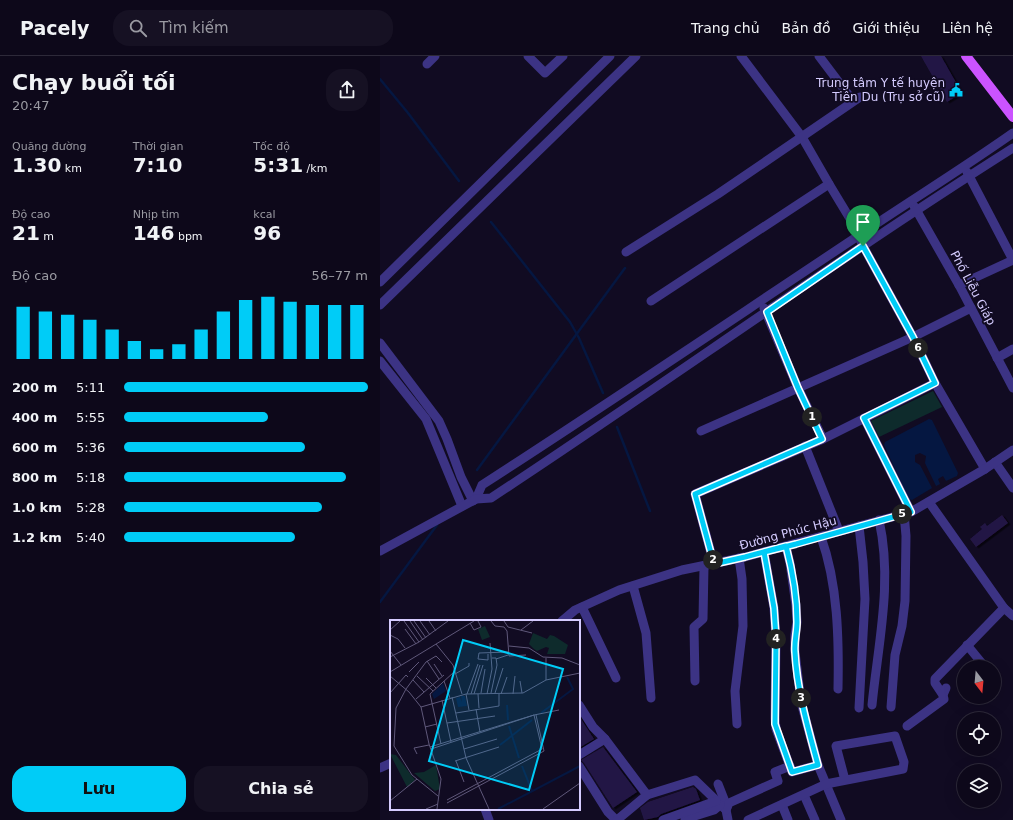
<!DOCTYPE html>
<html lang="vi">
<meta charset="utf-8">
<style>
:root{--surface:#0d081a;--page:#161123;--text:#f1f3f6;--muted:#9a9aa2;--line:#2d2939;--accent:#00ccf7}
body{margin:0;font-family:"DejaVu Sans",sans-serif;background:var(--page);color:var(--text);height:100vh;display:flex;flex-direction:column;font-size:15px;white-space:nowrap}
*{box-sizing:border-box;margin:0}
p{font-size:13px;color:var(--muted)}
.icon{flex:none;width:22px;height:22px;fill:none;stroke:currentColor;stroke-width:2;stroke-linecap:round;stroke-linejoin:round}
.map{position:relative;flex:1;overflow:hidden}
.sheet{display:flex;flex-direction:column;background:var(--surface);width:380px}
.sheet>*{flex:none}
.needle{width:26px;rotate:164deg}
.controls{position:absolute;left:577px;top:604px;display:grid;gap:8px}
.controls a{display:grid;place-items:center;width:44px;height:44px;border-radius:50%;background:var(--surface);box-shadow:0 4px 16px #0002,0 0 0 1px var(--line);font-size:20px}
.pin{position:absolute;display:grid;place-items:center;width:34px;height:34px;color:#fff;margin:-41px -17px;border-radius:50% 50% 50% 0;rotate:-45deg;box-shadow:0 0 4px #0007}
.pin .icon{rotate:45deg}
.km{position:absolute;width:20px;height:20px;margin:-10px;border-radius:50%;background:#222;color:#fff;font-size:11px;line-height:20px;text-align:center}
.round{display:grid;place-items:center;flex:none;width:42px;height:42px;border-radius:16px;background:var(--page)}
.summary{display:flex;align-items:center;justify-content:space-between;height:68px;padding:0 12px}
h1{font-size:22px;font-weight:800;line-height:30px}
.metrics{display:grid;grid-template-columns:repeat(3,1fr);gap:6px;height:68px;padding:4px 12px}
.metrics div{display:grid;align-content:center}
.metrics b{font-size:20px;font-weight:800}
.metrics small{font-size:11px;font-weight:400}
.metrics p{font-size:11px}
.chart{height:112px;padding:8px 12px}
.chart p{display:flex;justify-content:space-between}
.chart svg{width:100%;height:72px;margin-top:4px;stroke:var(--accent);stroke-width:6}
.cta{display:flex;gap:8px;margin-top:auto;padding:8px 12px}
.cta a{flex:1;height:46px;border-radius:16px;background:var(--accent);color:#111;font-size:16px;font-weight:800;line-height:46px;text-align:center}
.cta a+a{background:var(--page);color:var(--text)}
ul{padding:0 12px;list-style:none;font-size:13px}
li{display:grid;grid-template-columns:64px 48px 1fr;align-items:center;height:30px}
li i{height:10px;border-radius:5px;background:var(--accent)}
header{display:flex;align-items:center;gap:24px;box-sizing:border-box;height:56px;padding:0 20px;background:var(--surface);border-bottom:1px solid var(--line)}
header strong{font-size:19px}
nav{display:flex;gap:22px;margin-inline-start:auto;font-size:14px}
.search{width:280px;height:36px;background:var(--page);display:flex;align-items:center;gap:10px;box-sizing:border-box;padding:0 14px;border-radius:16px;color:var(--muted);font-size:15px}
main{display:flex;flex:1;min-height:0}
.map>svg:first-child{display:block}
.green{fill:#0e2b2c}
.water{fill:#051741}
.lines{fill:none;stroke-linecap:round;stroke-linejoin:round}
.stream{stroke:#051741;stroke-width:2.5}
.building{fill:#231644;filter:url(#shadow)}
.minor{stroke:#3c3384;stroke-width:9}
.major{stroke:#cb53ff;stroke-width:10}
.route-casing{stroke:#fff;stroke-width:8}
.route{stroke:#00ccf7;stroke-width:5}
.labels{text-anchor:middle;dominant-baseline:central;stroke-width:3.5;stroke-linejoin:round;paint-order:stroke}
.poi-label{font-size:12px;fill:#d5ccff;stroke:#110b22;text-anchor:end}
.street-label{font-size:12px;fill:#d5ccff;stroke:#110b22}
.inset-river{fill:none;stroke:#051741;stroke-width:2}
.inset-road{fill:none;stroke:#5f587a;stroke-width:1}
.view{fill:#00ccf7;fill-opacity:0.15;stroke:#00ccf7;stroke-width:2}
.inset-edge{fill:none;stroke:#d5ccff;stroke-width:2}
</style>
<header>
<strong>Pacely</strong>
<div class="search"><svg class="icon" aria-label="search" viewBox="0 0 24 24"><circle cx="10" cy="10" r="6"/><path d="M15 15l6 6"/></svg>Tìm kiếm</div>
<nav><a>Trang chủ</a><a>Bản đồ</a><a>Giới thiệu</a><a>Liên hệ</a></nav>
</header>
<main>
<section class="sheet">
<div class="summary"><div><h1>Chạy buổi tối</h1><p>20:47</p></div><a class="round"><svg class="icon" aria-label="share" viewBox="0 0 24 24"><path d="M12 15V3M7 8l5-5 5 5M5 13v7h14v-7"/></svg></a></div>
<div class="metrics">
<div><p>Quãng đường</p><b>1.30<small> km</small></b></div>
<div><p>Thời gian</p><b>7:10</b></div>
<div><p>Tốc độ</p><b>5:31<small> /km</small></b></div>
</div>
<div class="metrics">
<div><p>Độ cao</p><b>21<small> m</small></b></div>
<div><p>Nhịp tim</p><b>146<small> bpm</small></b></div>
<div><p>kcal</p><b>96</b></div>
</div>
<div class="chart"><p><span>Độ cao</span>56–77 m</p>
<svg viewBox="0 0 160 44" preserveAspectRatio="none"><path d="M5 44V12M15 44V15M25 44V17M35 44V20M45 44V26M55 44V33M65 44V38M75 44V35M85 44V26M95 44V15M105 44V8M115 44V6M125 44V9M135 44V11M145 44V11M155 44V11"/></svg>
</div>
<ul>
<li><b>200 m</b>5:11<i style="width:100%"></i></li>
<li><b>400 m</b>5:55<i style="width:59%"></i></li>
<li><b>600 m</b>5:36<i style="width:74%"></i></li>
<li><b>800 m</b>5:18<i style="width:91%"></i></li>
<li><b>1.0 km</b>5:28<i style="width:81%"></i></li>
<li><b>1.2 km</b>5:40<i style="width:70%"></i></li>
</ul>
<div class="cta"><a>Lưu</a><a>Chia sẻ</a></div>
</section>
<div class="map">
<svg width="633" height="764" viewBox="0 0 633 764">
<defs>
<filter id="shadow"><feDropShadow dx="2.5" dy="1.5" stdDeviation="0" flood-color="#0009"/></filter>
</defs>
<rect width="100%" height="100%" fill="#110b22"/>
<path class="green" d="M553 335 562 351 499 381 491 365Z"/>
<path class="water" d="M549 363 552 364 578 417 577 420 566 425 563 420 558 423 560 428 556 430 545 407 546 400 540 397 535 399V406L540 409 552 432 532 444 529 443 504 389 505 386Z"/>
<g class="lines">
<g class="stream">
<path d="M0 23 28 57 79 125"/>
<path d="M111 166 190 266 199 282 223 337"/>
<path d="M237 371 270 455"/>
<path d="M97 414 245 212"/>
<path d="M0 546 57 469"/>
</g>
</g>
<g class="building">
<path d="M541 0H561L582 37 567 46Z"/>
<path d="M622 459 628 467 596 491 590 483 602 473 600 471 605 467 607 470Z"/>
<path d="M199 660 214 683 199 692Z"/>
<path d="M223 691 257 736 233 752 204 707 201 704Z"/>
<path d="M313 731 316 733 320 744 281 758 278 761 264 764 260 752 268 746Z"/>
</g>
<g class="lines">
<g class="minor">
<path d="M148 0 165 17 183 0"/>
<path d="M361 0 422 81 449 128 472 166 483 190 533 281 555 327 605 413"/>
<path d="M439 0 473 45"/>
<path d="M47 8 55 0"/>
<path d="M534 150 579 229 633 332"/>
<path d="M246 196 338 138 480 41"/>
<path d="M0 226 230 0"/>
<path d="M579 229 633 204 587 116"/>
<path d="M271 245 449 128"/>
<path d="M0 249 256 0"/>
<path d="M384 252 418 332 443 383"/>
<path d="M0 287 59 365 67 383 81 421 93 445"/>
<path d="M617 302 633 293"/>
<path d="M0 305 46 363 82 450"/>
<path d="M484 362 531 456"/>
<path d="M321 375 533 281 591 252"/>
<path d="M425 390 459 475"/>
<path d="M615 406 633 432"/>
<path d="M96 443 102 429C229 347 353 263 478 180 530 145 582 113 633 77"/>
<path d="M549 446 624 552 633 560"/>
<path d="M441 481C458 528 459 584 458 633"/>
<path d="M406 491 410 507 416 550 417 566 415 579V596L421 646 438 709 461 764"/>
<path d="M0 495 96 443 111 442C286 327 456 204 633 92"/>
<path d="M384 496 394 552 396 582 395 662 396 673 412 716 438 709"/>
<path d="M334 508 315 438 443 383 555 327"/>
<path d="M253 530 266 577 271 642"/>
<path d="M202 551 236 622"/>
<path d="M182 565 195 554 239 534 302 514 365 501 531 456 605 413 633 394"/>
<path d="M587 589 605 611"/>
<path d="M315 625 314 571 323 563 324 510"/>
<path d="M563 639 555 627V623L624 552"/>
<path d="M199 649 213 671 225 683 267 739 315 724 346 754 348 764"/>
<path d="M492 649C498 588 513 526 499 464"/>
<path d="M511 651 515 599 522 570 525 545 526 480 524 457"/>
<path d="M479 652 485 543 483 506 479 470"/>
<path d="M357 668 355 635 363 570 362 523 359 502"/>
<path d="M527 670 564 643 563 639 566 632"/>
<path d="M199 699 225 683"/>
<path d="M199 710 228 756 236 764"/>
<path d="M0 712 11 707"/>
<path d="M338 728 347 751"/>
<path d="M424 739 435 764"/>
<path d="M402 749 408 764"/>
<path d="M105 753 109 764"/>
<path d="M346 754 349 747 398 725 395 716 410 710"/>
<path d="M305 763 334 754 340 749"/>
<path d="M237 764 267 739"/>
<path d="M283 764 336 745"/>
<path d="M368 764 446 728 523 713 524 706 515 680 456 690 465 724"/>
</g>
<path class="major" d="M586 0 633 61"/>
</g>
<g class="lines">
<g class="route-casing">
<path id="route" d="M483 190 387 256 418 332 442 383 315 438 334 508 365 501 406 490C412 513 417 543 417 566 417 576 414 586 415 596 417 635 428 672 438 709L412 716 395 668 396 582 394 552 384 496 416 488 531 456 484 362 555 327 533 281 483 190"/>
</g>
<use href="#route" class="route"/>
</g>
<defs>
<g id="civic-bare" transform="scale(1.08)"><path d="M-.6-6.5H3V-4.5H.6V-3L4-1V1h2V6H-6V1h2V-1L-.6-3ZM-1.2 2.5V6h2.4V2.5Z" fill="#00ccf7" stroke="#110b22" stroke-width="2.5" paint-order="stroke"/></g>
</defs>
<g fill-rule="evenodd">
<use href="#civic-bare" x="576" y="34"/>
</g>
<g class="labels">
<g class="poi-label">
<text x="565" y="27">Trung tâm Y tế huyện<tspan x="565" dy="14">Tiên Du (Trụ sở cũ)</tspan></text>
</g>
<g class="street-label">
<text transform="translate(593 232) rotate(62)">Phố Liễu Giáp</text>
<text transform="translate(408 477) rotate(-15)">Đường Phúc Hậu</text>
</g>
</g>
<g transform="translate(10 564)">
<rect width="190" height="190" fill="#110b22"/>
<path d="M95 6 100 17 92 20 88 9ZM143 13 157 19 160 15 164 16 178 25 175 34H157L159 28 156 27 147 31 144 29 139 24ZM0 134 6 135 25 160 17 167ZM46 145 50 169 45 171 24 153 34 152Z" fill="#0e2b2c"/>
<path d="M53 63 56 71 44 79 42 74ZM70 77 72 82 71 76H75L77 86 68 87 66 78Z" fill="#051741"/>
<path class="inset-river" d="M117 85 118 100M151 93 183 69 177 57M119 106 129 138M110 125 142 100M132 146 142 171M108 189 190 146"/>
<path class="inset-road" d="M14 1 29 22M20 1 33 20M24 1 36 18M30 1 40 15M39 1 46 11M101 1 105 6 114 7 117 11 119 36 136 35M114 1 118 7 142 13M80 3 84 10 91 7 88 1M15 9 26 24M0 10 10 1M131 10 143 1M0 15 8 19 15 28M46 24 63 45 72 74M119 26 139 28 153 37 172 38 190 45M0 31 11 45M98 34V40L88 39 89 33 119 32M0 37 29 22 58 1M106 39 118 35M37 41 49 59M44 44 52 56M0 52 84 1M19 52 29 42M65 54 79 46V43M0 56 19 72 31 87 39 124 51 159 47 189M27 56 43 71M36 58 46 68M23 60 34 72M156 60V38M54 61 60 78M130 61 132 73M0 73 16 55 18 57M91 73 95 49M101 73 107 45 106 38H102M105 73 113 48M76 74 79 90M77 74 88 44M81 74 90 45M84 74 93 45M88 74 89 88M97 74 102 49 100 23M111 74 117 57M123 74 125 56M62 77 76 138 99 189M26 79 54 55M52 80 61 122M31 87 76 74 133 73 156 60 190 53M86 89 90 112M66 93 109 86V74M57 103 105 96M35 107 47 104M51 124 40 74 64 52M40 127 144 95M41 129 144 95 169 90M74 129 107 119M27 134 24 128 39 125M65 141 109 127M66 141 74 162M48 176 22 155 4 126 6 88 16 69 36 42 46 36 52 42M57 180 152 129 144 95M0 181 27 159M57 183 154 131 146 95M36 189 48 184M153 189 190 163"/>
<path class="view" d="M73 20 173 49 139 170 39 141Z"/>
<rect width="190" height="190" class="inset-edge"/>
</g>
</svg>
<div class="controls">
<a><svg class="needle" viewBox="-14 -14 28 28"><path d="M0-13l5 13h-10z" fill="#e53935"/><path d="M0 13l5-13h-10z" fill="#9a9aa2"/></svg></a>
<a><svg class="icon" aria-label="locate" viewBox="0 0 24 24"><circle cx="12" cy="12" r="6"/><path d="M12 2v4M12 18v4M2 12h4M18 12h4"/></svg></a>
<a><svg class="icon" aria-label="layers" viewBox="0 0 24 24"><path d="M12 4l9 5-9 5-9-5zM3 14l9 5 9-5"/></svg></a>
</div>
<div class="pin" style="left:483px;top:190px;background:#1e9e55"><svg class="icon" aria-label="arrive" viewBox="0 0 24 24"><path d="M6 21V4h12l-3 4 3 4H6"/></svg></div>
<b class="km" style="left:432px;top:361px">1</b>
<b class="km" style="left:333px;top:504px">2</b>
<b class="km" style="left:421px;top:642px">3</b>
<b class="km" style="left:396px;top:583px">4</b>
<b class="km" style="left:522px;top:458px">5</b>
<b class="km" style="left:538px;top:292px">6</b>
</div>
</main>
